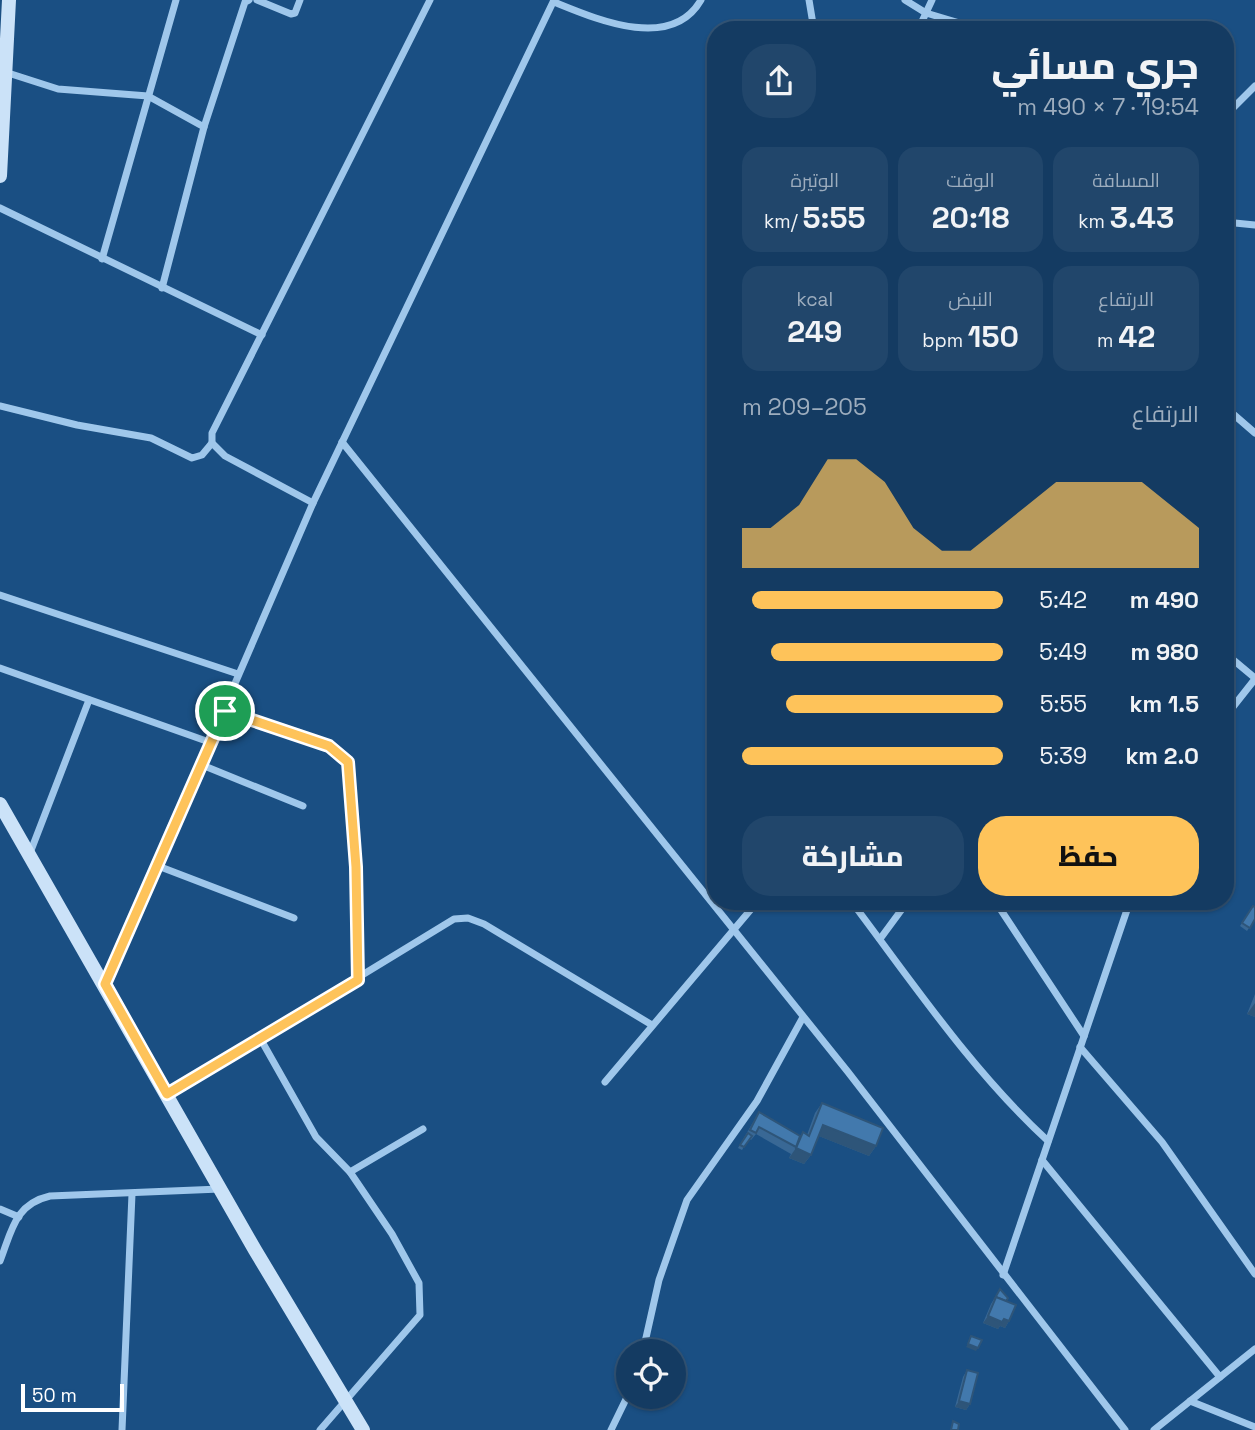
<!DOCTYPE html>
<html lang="ar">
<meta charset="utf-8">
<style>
:root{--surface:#143b62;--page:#21466b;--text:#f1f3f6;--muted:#9dadbe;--line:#357;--accent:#fec35a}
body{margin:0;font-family:"Space Grotesk",Cairo,sans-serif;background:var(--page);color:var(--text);direction:rtl;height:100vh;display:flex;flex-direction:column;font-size:26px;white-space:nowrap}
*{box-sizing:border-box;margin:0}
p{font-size:23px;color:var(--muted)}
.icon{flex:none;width:38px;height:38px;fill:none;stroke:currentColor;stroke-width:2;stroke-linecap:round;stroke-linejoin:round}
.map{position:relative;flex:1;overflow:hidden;direction:ltr}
.sheet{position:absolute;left:707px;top:21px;width:527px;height:889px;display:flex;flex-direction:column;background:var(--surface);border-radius:28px;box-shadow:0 2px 5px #0004,0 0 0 2px var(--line);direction:rtl}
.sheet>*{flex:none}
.controls{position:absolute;left:616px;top:1339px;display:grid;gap:14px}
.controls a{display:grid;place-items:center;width:70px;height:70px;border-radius:50%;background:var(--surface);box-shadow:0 2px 5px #0004,0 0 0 2px var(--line);font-size:35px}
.scale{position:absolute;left:21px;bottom:18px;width:103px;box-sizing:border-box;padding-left:7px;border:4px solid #fff;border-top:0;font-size:19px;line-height:24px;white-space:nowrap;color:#fff;-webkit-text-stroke:5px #1a4f83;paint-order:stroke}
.pin{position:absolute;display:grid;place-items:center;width:60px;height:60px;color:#fff;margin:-30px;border:4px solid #fff;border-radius:50%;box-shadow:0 2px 7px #0007}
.round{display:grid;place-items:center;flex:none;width:74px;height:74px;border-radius:28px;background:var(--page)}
.headline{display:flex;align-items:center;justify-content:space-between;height:119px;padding:0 35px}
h1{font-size:38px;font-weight:800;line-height:52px}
.stats{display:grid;grid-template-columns:repeat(3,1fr);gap:10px;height:119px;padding:7px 35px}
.stats div{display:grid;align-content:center;border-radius:18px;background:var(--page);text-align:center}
.stats b{font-size:30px;font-weight:800}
.stats small{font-size:19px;font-weight:400}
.stats p{font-size:19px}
.chart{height:196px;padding:14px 35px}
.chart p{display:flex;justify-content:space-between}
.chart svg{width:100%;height:126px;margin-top:7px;fill:var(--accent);opacity:.7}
.action{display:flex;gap:14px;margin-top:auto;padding:14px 35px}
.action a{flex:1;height:80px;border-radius:28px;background:var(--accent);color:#111;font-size:28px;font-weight:800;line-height:80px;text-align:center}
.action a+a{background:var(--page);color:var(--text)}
ul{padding:0 35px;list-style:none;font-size:23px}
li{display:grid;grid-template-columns:112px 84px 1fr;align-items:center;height:52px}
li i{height:18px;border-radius:9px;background:var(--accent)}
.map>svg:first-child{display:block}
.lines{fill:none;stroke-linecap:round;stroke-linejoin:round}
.street{stroke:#9fc7eb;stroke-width:7}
.secondary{stroke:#cbe2f8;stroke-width:14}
.wall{fill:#396895}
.shaded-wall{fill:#2e5579}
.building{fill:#4279ad;stroke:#2e5579;stroke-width:2}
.route-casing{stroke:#fff;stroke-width:14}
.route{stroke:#fec35a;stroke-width:9}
</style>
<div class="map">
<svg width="1255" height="1430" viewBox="0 0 1255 1430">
<rect width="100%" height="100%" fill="#1a4f83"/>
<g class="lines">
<g class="street">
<path d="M257 0 291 14 295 13 300 0"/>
<path d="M809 0 814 30"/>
<path d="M905 0 926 13 983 30"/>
<path d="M554 2C596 19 671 52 701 0"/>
<path d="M918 30 932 0"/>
<path d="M5 72 58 89 148 96 204 127"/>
<path d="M1225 116 1255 86"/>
<path d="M0 208 262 335"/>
<path d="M1225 222 1255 225"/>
<path d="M102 259 176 0"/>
<path d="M162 288 204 127 245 2 249 0"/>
<path d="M0 406 77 425 151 438 192 458 202 455 212 443"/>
<path d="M1225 407 1255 433"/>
<path d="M342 442 848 1072 1125 1430"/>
<path d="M313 503 225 456 212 443V433L430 0"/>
<path d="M0 595 238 674"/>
<path d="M1225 653 1255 678"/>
<path d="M0 668 212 743"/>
<path d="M225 711 329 746 348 762 356 867 358 980"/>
<path d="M1225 717 1255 679"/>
<path d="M202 765 303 806"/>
<path d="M30 853 89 700"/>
<path d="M158 866 294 918"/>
<path d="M851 901C913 983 972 1071 1048 1141"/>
<path d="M995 901 1084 1036"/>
<path d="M880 939 908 901"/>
<path d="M105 984 313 503 554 0"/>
<path d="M260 1038 316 1137 350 1172 392 1234 419 1283 420 1315 320 1430"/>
<path d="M1080 1047 1162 1142 1255 1274"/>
<path d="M605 1082 758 901"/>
<path d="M167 1094 454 919 468 918 484 924 652 1025"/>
<path d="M1042 1160 1220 1377"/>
<path d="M350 1172 423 1129"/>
<path d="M0 1209 19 1217"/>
<path d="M0 1261C12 1230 15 1204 50 1196L220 1189"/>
<path d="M1003 1275 1130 901"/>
<path d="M643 1351 659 1280 687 1200 757 1101 802 1019"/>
<path d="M1190 1401 1255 1427"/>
<path d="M122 1430 132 1194"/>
<path d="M611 1430 628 1395"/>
<path d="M1154 1430 1255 1349"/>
</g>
<g class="secondary">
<path d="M0 176 9 0"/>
<path d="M0 804 255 1250 363 1430"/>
</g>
</g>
<g class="wall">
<path d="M1253 906 1255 919 1247 931 1240 926Z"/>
<path d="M1255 994V1017L1247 1014Z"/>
<path d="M822 1103 876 1146 869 1156 819 1136 811 1155 804 1164 789 1158 791 1154 756 1134 751 1140 749 1139 742 1150 738 1148 759 1112 800 1136 803 1132 807 1135 815 1113Z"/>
<path d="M1000 1289 1006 1301 1009 1321 1005 1328 1000 1326 998 1329 983 1323 991 1304Z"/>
<path d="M967 1370 970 1404 966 1410 955 1407 963 1377Z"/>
</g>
<g class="shaded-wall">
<path d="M1255 1003V1017L1247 1014Z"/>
<path d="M823 1125 876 1146 869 1156 816 1135Z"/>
<path d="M796 1148 811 1155 804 1164 789 1158Z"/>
<path d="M988 1316 1004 1319 1009 1321 1005 1328 1000 1326 998 1329 983 1323Z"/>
<path d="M968 1344 978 1348 976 1351 966 1347Z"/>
<path d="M959 1401 970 1404 966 1410 955 1407Z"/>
</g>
<g class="building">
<path d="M1253 906 1255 907V919L1250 928 1242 923Z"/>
<path d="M822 1103 883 1128 876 1146 823 1125 811 1155 796 1148 803 1132 809 1136Z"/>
<path d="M759 1112 800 1136 796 1147 759 1127 756 1133 750 1130Z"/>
<path d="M748 1133 752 1136 744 1147 740 1145Z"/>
<path d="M1000 1289 1008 1298 1006 1301 996 1297 994 1300Z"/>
<path d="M996 1297 1016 1305 1009 1321 1004 1319 1002 1322 988 1316Z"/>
<path d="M971 1336 982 1340 978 1348 968 1344Z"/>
<path d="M967 1370 978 1373 970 1404 959 1401Z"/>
<path d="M953 1421 959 1424 958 1430H951Z"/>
</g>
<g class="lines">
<g class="route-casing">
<path id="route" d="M225 711 329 746 348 762 356 867 358 980 167 1094 105 984Z"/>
</g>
<use href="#route" class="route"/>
</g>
</svg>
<div class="controls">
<a><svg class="icon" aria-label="locate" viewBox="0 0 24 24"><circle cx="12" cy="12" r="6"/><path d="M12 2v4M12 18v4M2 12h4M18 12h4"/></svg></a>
</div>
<div class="scale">50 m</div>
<div class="pin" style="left:225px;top:711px;background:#1e9e55"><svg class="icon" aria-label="arrive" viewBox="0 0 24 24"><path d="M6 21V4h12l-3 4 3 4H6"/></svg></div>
<section class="sheet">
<div class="headline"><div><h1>جري مسائي</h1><p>19:54 · 7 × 490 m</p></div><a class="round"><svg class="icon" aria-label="share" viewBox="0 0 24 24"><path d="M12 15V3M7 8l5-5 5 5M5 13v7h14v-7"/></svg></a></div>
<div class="stats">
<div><p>المسافة</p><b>3.43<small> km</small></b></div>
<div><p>الوقت</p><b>20:18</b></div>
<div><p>الوتيرة</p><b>5:55<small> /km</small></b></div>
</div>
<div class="stats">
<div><p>الارتفاع</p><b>42<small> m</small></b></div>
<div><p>النبض</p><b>150<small> bpm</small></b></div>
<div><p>kcal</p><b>249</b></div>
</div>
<div class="chart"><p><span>الارتفاع</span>205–209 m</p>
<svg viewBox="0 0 160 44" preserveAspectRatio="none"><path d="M0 44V30L10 30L20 22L30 6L40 6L50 14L60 30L70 38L80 38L90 30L100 22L110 14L120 14L130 14L140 14L150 22L160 30V44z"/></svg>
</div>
<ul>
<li><b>490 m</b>5:42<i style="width:96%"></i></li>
<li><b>980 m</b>5:49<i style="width:89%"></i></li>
<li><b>1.5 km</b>5:55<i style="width:83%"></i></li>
<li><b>2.0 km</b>5:39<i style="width:100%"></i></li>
</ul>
<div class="action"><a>حفظ</a><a>مشاركة</a></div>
</section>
</div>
